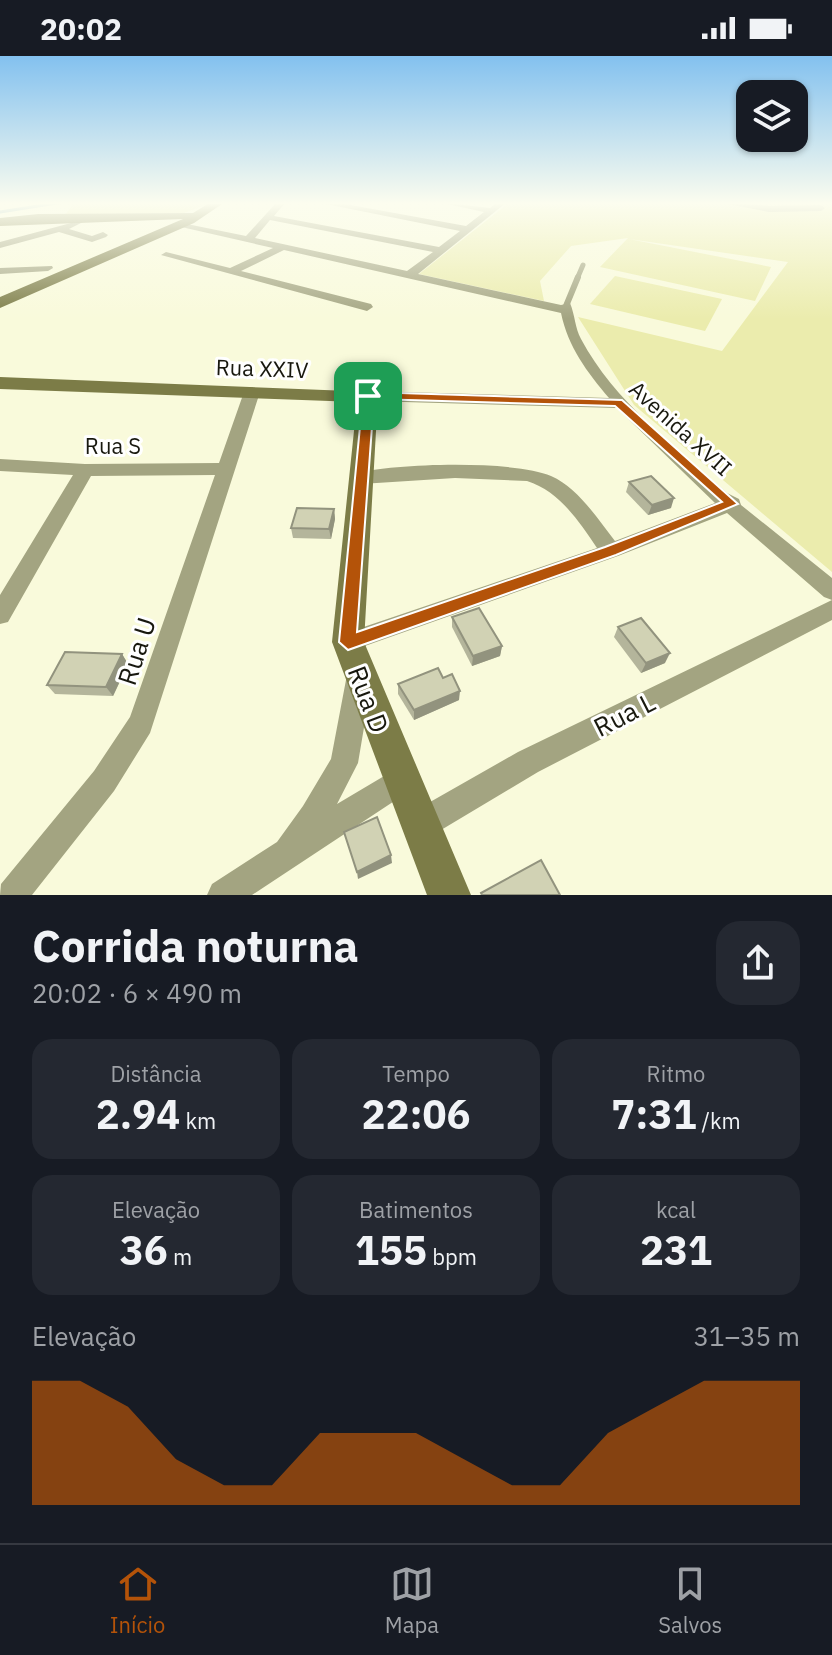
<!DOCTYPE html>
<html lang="pt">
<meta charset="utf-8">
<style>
:root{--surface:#171b24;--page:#242831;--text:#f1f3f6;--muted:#9ea1a6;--line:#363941;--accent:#b45309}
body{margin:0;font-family:"IBM Plex Sans",sans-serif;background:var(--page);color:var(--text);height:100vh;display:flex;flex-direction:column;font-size:30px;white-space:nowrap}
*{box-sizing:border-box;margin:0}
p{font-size:26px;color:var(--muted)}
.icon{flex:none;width:44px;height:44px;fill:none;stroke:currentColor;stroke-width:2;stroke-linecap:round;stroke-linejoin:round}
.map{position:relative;height:839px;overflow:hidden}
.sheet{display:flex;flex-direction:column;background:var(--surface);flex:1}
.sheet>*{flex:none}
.buttons{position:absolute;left:736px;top:24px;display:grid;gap:16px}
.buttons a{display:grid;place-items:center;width:72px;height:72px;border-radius:16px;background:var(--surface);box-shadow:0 2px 6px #0004;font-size:40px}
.pin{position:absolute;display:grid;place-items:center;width:68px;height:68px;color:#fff;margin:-34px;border-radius:16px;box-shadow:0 4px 12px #0006}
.round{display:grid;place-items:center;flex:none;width:84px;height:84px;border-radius:24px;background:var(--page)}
.overview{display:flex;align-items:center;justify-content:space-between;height:136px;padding:0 32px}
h1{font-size:44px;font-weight:700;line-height:60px}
.stats{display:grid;grid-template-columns:repeat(3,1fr);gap:12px;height:136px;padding:8px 32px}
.stats div{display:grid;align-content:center;border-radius:20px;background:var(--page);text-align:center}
.stats b{font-size:40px;font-weight:700}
.stats small{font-size:22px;font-weight:400}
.stats p{font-size:22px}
.chart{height:224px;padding:16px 32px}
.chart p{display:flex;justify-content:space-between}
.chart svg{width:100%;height:144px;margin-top:8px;fill:var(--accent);opacity:.7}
.status{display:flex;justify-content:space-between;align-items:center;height:56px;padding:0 40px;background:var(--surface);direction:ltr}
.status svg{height:22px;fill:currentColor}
.tab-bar{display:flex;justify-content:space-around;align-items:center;height:112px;border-top:2px solid var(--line);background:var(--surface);font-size:22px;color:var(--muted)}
.tab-bar a{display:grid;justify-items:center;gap:4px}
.tab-bar .active{color:var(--accent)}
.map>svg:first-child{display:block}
.green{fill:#ebecad}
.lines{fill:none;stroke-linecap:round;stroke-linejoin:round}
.stream{stroke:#6a9cb2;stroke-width:3}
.lane-far1{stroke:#a3a481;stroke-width:5}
.lane{stroke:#a3a481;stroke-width:6}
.street{fill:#a3a481;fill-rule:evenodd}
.secondary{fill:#7c7c47;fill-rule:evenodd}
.wall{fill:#b4b59b}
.shaded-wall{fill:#92937e}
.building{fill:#d1d2b4;stroke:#92937e;stroke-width:2}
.route{fill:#b45309;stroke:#fff;stroke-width:2;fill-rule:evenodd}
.labels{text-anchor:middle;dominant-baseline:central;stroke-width:6;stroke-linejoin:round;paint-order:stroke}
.street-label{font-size:22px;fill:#18180e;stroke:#fff}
.near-street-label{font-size:26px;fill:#18180e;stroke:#fff}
</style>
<div class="status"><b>20:02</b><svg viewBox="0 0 49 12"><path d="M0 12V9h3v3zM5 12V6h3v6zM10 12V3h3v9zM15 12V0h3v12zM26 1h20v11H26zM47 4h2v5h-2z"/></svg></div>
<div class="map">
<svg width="832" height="839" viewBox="0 0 832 839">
<rect width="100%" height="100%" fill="#f9fadb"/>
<g class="green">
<path d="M65 146H213L184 157 65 159 72 150Z"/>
<path d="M510 146H832V516L634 349 578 261 722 295 788 206 629 183 771 211 755 245 600 211 628 182 571 190 540 225 544 245 419 218Z"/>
<path d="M615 220 722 243 705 275 590 248Z"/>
</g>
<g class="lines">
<path class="stream" d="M0 156 63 146"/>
<path class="lane-far1" d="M577 223 583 209"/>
<path class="lane" d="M566 250 578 221"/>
<g class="street">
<path d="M277 146H286L274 160 439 191 460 175 316 146H334L466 170 484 156 438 146 490 152 498 146H507L418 218 561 249 570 247C575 259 575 272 581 283 614 345 676 392 727 437L739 443 741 449 832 522V564L538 716 431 780 420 784 409 780 405 769 409 758 518 696 832 544 824 541 727 457 618 500 348 596 340 593 336 586 340 579 597 492C579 465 559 435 527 425L455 422 361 428 352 422 355 418C392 407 515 404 551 420 578 432 597 462 615 485L715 447 617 352 368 345 360 340 368 335 609 342C587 316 568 291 561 257L284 194 241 215 371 248 373 251 367 255 161 199 166 196 230 212 273 192 177 170V166L246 180ZM270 164 433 196 407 215 255 182Z"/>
<path d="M718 146 769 150 821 149 825 152 821 155 769 156Z"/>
<path d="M86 158 89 163 69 173 92 180 103 176 108 179 106 181 92 186 59 176 0 192V186L71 167Z"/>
<path d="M52 210 53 212 48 215 0 218V212Z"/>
<path d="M252 331 260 336 150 677 114 735 32 839H0L1 828 94 715 130 661 215 419 91 420 8 566 0 568V539L73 419 0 415V403L85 408 219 407 244 336Z"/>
<path d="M359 613 368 616 372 624 358 707 337 748 401 710 411 714 415 724 411 734 252 839H207L212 828 277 786 303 750 331 703 346 624 350 616Z"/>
</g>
<g class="secondary">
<path d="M211 146H225L194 167 0 252V241L183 163 0 170V162L38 158 193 157Z"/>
<path d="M0 321 375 336 378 340 364 586 471 839H427L332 586 357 346 0 333Z"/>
</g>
</g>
<g class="wall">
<path d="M629 426 671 452 648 459 626 436Z"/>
<path d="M334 453 335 463 331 483 293 482 291 472Z"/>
<path d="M452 561 502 590 500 600 472 610 452 571Z"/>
<path d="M618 571 665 607 641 617 614 581Z"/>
<path d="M122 598 128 608 113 640 55 638 47 629Z"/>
<path d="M443 622 459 644 414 664 398 638V628Z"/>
</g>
<g class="shaded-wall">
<path d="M674 442 671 452 648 459 652 449Z"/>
<path d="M334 453 335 463 331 483 329 473Z"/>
<path d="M502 590 500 600 472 610 473 600Z"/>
<path d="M670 597 665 607 641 617 646 607Z"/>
<path d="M122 598 128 608 113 640 106 631Z"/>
<path d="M460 635 459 644 414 664V654Z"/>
<path d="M391 799 392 807 358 823 357 816Z"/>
</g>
<g class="building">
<path d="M651 420 674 442 652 449 629 426Z"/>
<path d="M297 452 334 453 329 473 291 472Z"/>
<path d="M479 552 502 590 473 600 452 561Z"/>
<path d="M641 562 670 597 646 607 618 571Z"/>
<path d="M65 596 122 598 106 631 47 629Z"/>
<path d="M438 612 443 622 452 618 460 635 414 654 398 628Z"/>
<path d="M377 761 391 799 357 816 344 776Z"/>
<path d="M541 804 560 839H482L481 837Z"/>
</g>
<linearGradient id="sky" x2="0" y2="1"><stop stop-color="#83c1ef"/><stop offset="0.56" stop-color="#fcfdef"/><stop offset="1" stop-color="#fcfdef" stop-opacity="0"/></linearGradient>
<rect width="832" height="263" fill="url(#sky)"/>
<path class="route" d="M368 336 622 344 738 448 616 499 348 594 339 586 363 340ZM374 343 615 350 722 446 605 491 357 576Z"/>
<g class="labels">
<g class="street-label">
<text transform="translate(262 312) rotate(2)">Rua XXIV</text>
<text transform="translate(681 372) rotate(42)">Avenida XVII</text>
<text x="113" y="389">Rua S</text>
</g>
<g class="near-street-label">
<text transform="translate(136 595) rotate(-72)">Rua U</text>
<text transform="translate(369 643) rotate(69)">Rua D</text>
<text transform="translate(624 658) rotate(-27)">Rua L</text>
</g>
</g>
</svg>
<div class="buttons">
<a><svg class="icon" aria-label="layers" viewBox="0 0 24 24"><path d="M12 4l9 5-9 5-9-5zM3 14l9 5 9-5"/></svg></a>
</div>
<div class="pin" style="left:368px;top:340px;background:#1e9e55"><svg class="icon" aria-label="arrive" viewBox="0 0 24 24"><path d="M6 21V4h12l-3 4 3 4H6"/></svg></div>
</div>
<section class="sheet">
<div class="overview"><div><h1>Corrida noturna</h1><p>20:02 · 6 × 490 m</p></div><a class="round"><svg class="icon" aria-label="share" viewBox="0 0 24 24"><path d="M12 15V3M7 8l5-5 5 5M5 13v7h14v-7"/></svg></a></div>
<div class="stats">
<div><p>Distância</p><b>2.94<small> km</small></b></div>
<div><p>Tempo</p><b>22:06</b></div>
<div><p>Ritmo</p><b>7:31<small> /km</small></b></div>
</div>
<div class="stats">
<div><p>Elevação</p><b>36<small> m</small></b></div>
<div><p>Batimentos</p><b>155<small> bpm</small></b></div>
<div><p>kcal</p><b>231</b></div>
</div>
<div class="chart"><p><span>Elevação</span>31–35 m</p>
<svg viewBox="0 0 160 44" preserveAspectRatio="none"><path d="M0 44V6L10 6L20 14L30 30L40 38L50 38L60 22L70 22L80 22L90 30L100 38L110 38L120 22L130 14L140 6L150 6L160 6V44z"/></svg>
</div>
</section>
<nav class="tab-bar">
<a class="active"><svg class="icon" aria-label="home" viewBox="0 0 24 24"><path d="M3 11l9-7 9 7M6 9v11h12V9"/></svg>Início</a>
<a><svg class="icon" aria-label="map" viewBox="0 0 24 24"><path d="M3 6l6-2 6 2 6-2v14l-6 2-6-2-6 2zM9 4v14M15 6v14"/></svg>Mapa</a>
<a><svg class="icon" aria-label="saved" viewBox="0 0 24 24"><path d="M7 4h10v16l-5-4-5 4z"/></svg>Salvos</a>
</nav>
